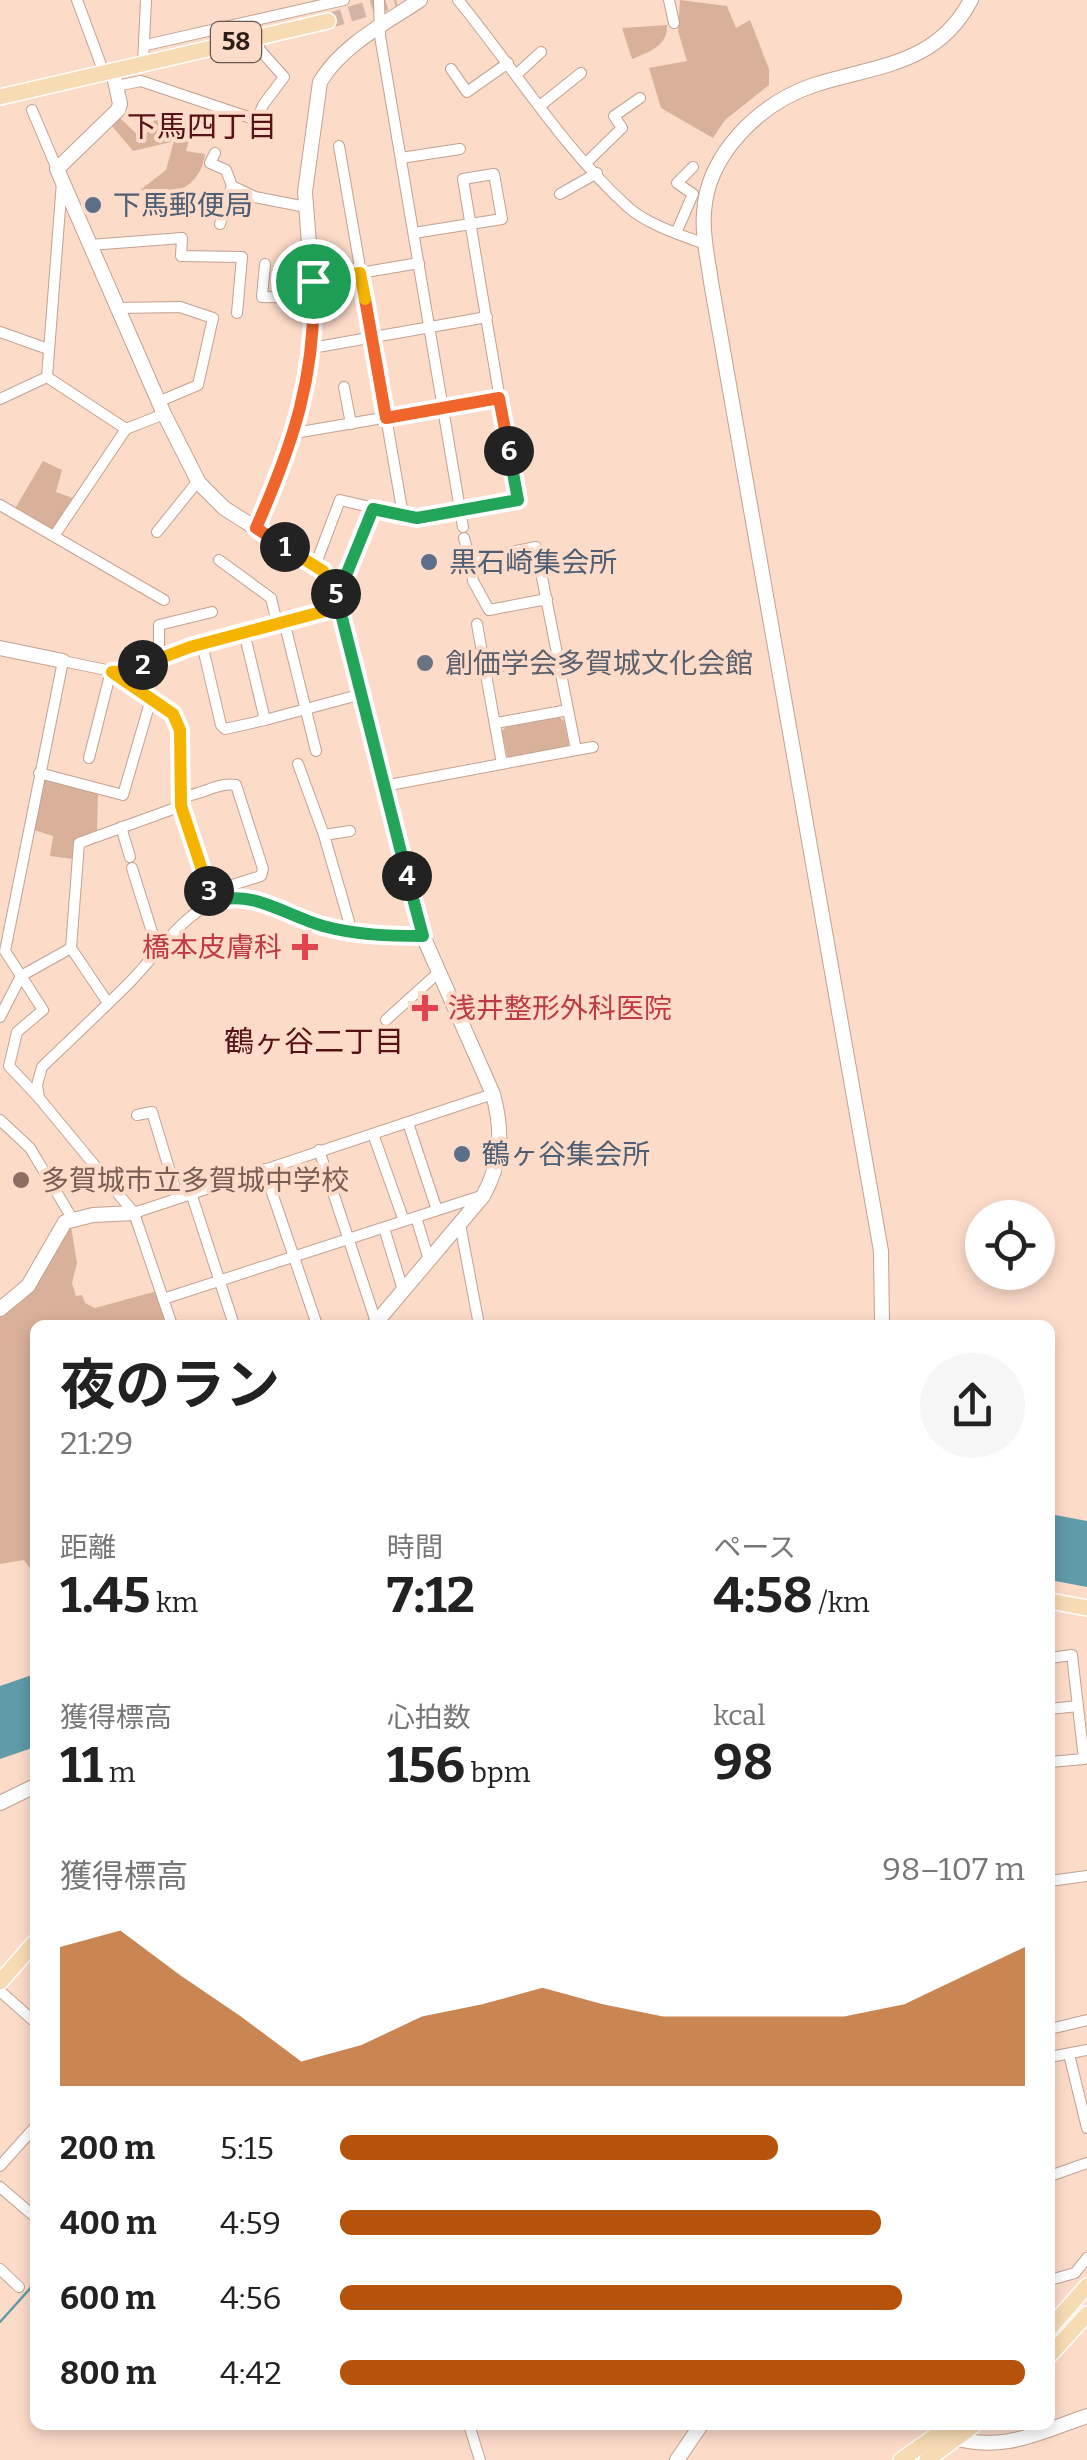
<!DOCTYPE html>
<html lang="ja">
<meta charset="utf-8">
<style>
:root{--surface:#fff;--page:#f6f6f6;--text:#222;--muted:#767676;--accent:#b45309}
body{margin:0;font-family:Bitter,"Noto Sans JP",serif;background:var(--page);color:var(--text);height:100vh;display:flex;flex-direction:column;font-size:38px;white-space:nowrap}
*{box-sizing:border-box;margin:0}
p{font-size:32px;color:var(--muted)}
.icon{flex:none;width:55px;height:55px;fill:none;stroke:currentColor;stroke-width:2;stroke-linecap:round;stroke-linejoin:round}
.map{position:relative;flex:1;overflow:hidden}
.details{position:absolute;left:30px;top:1320px;width:1025px;height:1110px;display:flex;flex-direction:column;background:var(--surface);border-radius:15px;box-shadow:0 5px 15px #0003}
.details>*{flex:none}
.buttons{position:absolute;left:965px;top:1200px;display:grid;gap:20px}
.buttons a{display:grid;place-items:center;width:90px;height:90px;border-radius:50%;background:var(--surface);box-shadow:0 5px 15px #0003;font-size:50px}
.pin{position:absolute;display:grid;place-items:center;width:85px;height:85px;color:#fff;margin:-42px;border:5px solid #fff;border-radius:50%;box-shadow:0 2px 10px #0007}
.km{position:absolute;width:50px;height:50px;margin:-25px;border-radius:50%;background:#222;color:#fff;font-size:28px;line-height:50px;text-align:center}
.round{display:grid;place-items:center;flex:none;width:105px;height:105px;border-radius:52px;background:var(--page)}
.overview{display:flex;align-items:center;justify-content:space-between;height:170px;padding:0 30px}
h1{font-size:55px;font-weight:700;line-height:75px}
.figures{display:grid;grid-template-columns:repeat(3,1fr);gap:15px;height:170px;padding:10px 30px}
.figures div{display:grid;align-content:center}
.figures b{font-size:50px;font-weight:700}
.figures small{font-size:28px;font-weight:400}
.figures p{font-size:28px}
.chart{height:280px;padding:20px 30px}
.chart p{display:flex;justify-content:space-between}
.chart svg{width:100%;height:180px;margin-top:10px;fill:var(--accent);opacity:.7}
ul{padding:0 30px;list-style:none;font-size:32px}
li{display:grid;grid-template-columns:160px 120px 1fr;align-items:center;height:75px}
li i{height:25px;border-radius:12px;background:var(--accent)}
.map>svg:first-child{display:block}
.green{fill:#d9b09a}
.water{fill:#5f9ba9}
.lines{fill:none;stroke-linecap:round;stroke-linejoin:round}
.stream{stroke:#5f9ba9;stroke-width:2.5}
.primary-tunnel{stroke:#d3b5a5;stroke-width:15;stroke-dasharray:15 8;stroke-linecap:butt}
.street-casing{stroke:#c1a190;stroke-width:12}
.secondary-casing{stroke:#c1a190;stroke-width:16}
.primary-casing{stroke:#fff;stroke-width:18}
.street{stroke:#fff;stroke-width:10}
.secondary{stroke:#fff;stroke-width:14}
.primary{stroke:#f7dbb3;stroke-width:15}
.split-1-casing{stroke:#fff;stroke-width:20}
.split-2-casing{stroke:#fff;stroke-width:20}
.split-3-casing{stroke:#fff;stroke-width:20}
.split-4-casing{stroke:#fff;stroke-width:20}
.split-5-casing{stroke:#fff;stroke-width:20}
.split-6-casing{stroke:#fff;stroke-width:20}
.split-7-casing{stroke:#fff;stroke-width:20}
.split-8-casing{stroke:#fff;stroke-width:20}
.split-1{stroke:#f0652b;stroke-width:12}
.split-2{stroke:#f5b400;stroke-width:12}
.split-3{stroke:#f5b400;stroke-width:12}
.split-4{stroke:#22a559;stroke-width:12}
.split-5{stroke:#22a559;stroke-width:12}
.split-6{stroke:#22a559;stroke-width:12}
.split-7{stroke:#f0652b;stroke-width:12}
.split-8{stroke:#f5b400;stroke-width:12}
.service-dot{fill:#5c6f8a;stroke:#fddbc9;stroke-width:4}
.worship-dot{fill:#6b7280;stroke:#fddbc9;stroke-width:4}
.health-dot{fill:#e0444e;stroke:#fddbc9;stroke-width:4}
.education-dot{fill:#8d6e63;stroke:#fddbc9;stroke-width:4}
.labels{text-anchor:middle;dominant-baseline:central;stroke-width:8;stroke-linejoin:round;paint-order:stroke}
.shield{fill:#fddbc9;stroke:#69564c;stroke-width:2.5}
.shield-label{font-size:25px;font-weight:bold;fill:#291d16}
.service-label{font-size:28px;fill:#4e5e75;stroke:#fddbc9;text-anchor:start}
.worship-label{font-size:28px;fill:#5b616d;stroke:#fddbc9;text-anchor:start}
.health-label{font-size:28px;fill:#be3a42;stroke:#fddbc9;text-anchor:end}
.education-label{font-size:28px;fill:#785e54;stroke:#fddbc9;text-anchor:start}
.neighbourhood-label{font-size:30px;fill:#571216;stroke:#fddbc9}
</style>
<div class="map">
<svg width="1087" height="2460" viewBox="0 0 1087 2460">
<rect width="100%" height="100%" fill="#fddbc9"/>
<g class="green">
<path d="M680 0 727 6 736 28 750 20 769 69V85L725 120 713 138 661 108 649 68 687 61 678 31Z"/>
<path d="M667 25C668 46 649 52 632 59L622 28Z"/>
<path d="M158 113 174 122 171 142 133 151 112 126 120 118 143 140Z"/>
<path d="M197 124 199 131 191 133 186 151 205 154C198 203 147 196 109 198L139 191 166 170 177 130Z"/>
<path d="M43 461 62 470 56 492 78 500 54 536 13 512Z"/>
<path d="M559 717 564 721 569 744 565 749 511 759 507 756 502 731 506 727Z"/>
<path d="M45 779 98 794 97 831 89 834 73 859 50 856 53 836 34 830Z"/>
<path d="M71 1226 77 1263 72 1283 76 1296 82 1295 85 1303 95 1308 157 1291 168 1325H35V1575L24 1560 0 1564V1315C37 1295 46 1257 71 1226Z"/>
</g>
<g class="water">
<path d="M1050 1514 1087 1521V1587L1050 1580Z"/>
<path d="M35 1674V1747L0 1759V1686Z"/>
</g>
<g class="lines">
<path class="stream" d="M0 2322 35 2283"/>
<path class="primary-tunnel" d="M328 21 396 0"/>
<g class="street-casing">
<g id="street">
<path d="M77 0 104 73"/>
<path d="M379 0 380 36 463 527"/>
<path d="M458 0C514 68 563 149 629 208 649 225 681 235 705 244"/>
<path d="M669 0 674 23"/>
<path d="M146 45 344 0"/>
<path d="M143 64 146 0"/>
<path d="M451 69 467 92 508 63"/>
<path d="M517 74 541 52"/>
<path d="M117 86 141 81 257 120 263 105 284 77 260 50 256 37"/>
<path d="M541 105 581 73"/>
<path d="M32 110 57 169"/>
<path d="M339 146 403 515"/>
<path d="M215 153 210 163 226 170 232 186 255 197 306 207"/>
<path d="M401 158 460 149"/>
<path d="M587 162 622 128 614 116 640 98"/>
<path d="M62 182 47 377 126 429 164 414"/>
<path d="M560 194 597 173"/>
<path d="M220 224 232 186"/>
<path d="M676 233 693 194 677 183 693 167"/>
<path d="M90 245 182 238 181 256 242 257 237 313"/>
<path d="M265 264 262 297 314 298"/>
<path d="M313 281 419 263"/>
<path d="M117 308 180 307 213 318 198 385 158 402"/>
<path d="M0 332 48 349"/>
<path d="M312 348 487 317"/>
<path d="M344 387 351 424"/>
<path d="M0 399 47 377"/>
<path d="M295 433 499 398"/>
<path d="M0 505 164 600"/>
<path d="M157 532 198 481"/>
<path d="M54 536 126 429"/>
<path d="M464 538 470 560"/>
<path d="M219 560 271 598 277 623"/>
<path d="M315 566 340 500 417 518 517 500C498 393 481 286 463 179L494 174 502 219 414 233"/>
<path d="M335 593 340 590 373 509"/>
<path d="M284 621 316 751"/>
<path d="M477 624 485 669"/>
<path d="M244 632 265 720 362 694"/>
<path d="M202 644 221 725 225 729 265 720"/>
<path d="M159 659V625L212 612"/>
<path d="M496 723 568 710"/>
<path d="M576 750 593 747"/>
<path d="M89 758 111 671 173 714 180 730 184 796 181 806 213 902"/>
<path d="M298 764 324 835"/>
<path d="M502 764 485 669 558 656"/>
<path d="M39 773 123 795 151 699"/>
<path d="M384 786 576 750 536 547 470 560 473 581 489 610 547 599"/>
<path d="M184 796C202 795 218 782 236 785L263 869 261 876 210 892"/>
<path d="M121 827 130 857"/>
<path d="M350 831 324 835 352 932"/>
<path d="M132 868 157 948"/>
<path d="M108 1003 71 948 79 843 181 806"/>
<path d="M0 1017 21 976 71 948"/>
<path d="M386 1020 438 973"/>
<path d="M39 1098 9 1066 17 1032 43 1010 5 951 63 661 111 671H127L189 647 341 607"/>
<path d="M137 1115 152 1112 178 1198"/>
<path d="M0 1120 30 1148 72 1218"/>
<path d="M408 1123 437 1210"/>
<path d="M373 1134 404 1221"/>
<path d="M319 1150 376 1322"/>
<path d="M264 1169 317 1325"/>
<path d="M191 1193 234 1325"/>
<path d="M134 1213 493 1094"/>
<path d="M416 1217 429 1260"/>
<path d="M460 1224 479 1325"/>
<path d="M384 1228 403 1290"/>
<path d="M163 1299 481 1196"/>
<path d="M172 1325 134 1213 39 1098 37 1085 42 1067C70 1040 99 1013 127 985 161 952 188 899 241 896L322 926 371 936H423"/>
<path d="M1050 1658 1072 1655 1084 1759 1050 1762"/>
<path d="M1050 1709 1078 1706"/>
<path d="M1050 1881 1087 1876"/>
<path d="M0 1991 35 2022"/>
<path d="M1050 2029 1087 2020"/>
<path d="M1069 2054 1087 2128"/>
<path d="M1050 2057 1087 2050"/>
<path d="M0 2166 35 2127"/>
<path d="M1050 2176 1087 2163"/>
<path d="M0 2187 35 2217"/>
<path d="M0 2269 19 2287"/>
<path d="M1050 2280 1075 2273 1087 2258"/>
<path d="M469 2425 480 2460"/>
</g>
</g>
<g class="secondary-casing">
<g id="secondary">
<path d="M113 71 120 104 118 110 57 169 164 414 199 483 224 508 323 571 335 593 423 936 493 1094C503 1131 502 1162 483 1196L374 1325"/>
<path d="M256 528 295 433 312 348 315 320 305 192 320 82C342 45 386 23 420 0"/>
<path d="M0 648 63 661"/>
<path d="M0 1309 28 1286 65 1222 93 1215 134 1213"/>
<path d="M882 1325 881 1251 711 282C708 259 702 236 704 213 707 154 760 103 814 85 876 65 936 66 971 0"/>
<path d="M0 1803 35 1786"/>
<path d="M948 2436C1000 2454 1038 2433 1087 2416"/>
<path d="M677 2460 701 2425"/>
</g>
</g>
<g class="primary-casing">
<g id="primary">
<path d="M0 97 328 21"/>
<path d="M1050 1601 1087 1608"/>
<path d="M0 1982 35 1942"/>
<path d="M1050 2328 1087 2286"/>
<path d="M1050 2355 1087 2314"/>
<path d="M901 2460 951 2425"/>
<path d="M927 2460 974 2425"/>
</g>
</g>
<use href="#street" class="street"/>
<use href="#secondary" class="secondary"/>
<use href="#primary" class="primary"/>
</g>
<g class="lines">
<g class="split-1-casing">
<path id="split-1" d="M285 547 256 528C293 444 317 374 313 281"/>
</g>
<g class="split-2-casing">
<path id="split-2" d="M143 665 190 647 340 607 323 571 285 547"/>
</g>
<g class="split-3-casing">
<path id="split-3" d="M143 665 127 671 112 672 173 714 180 730 181 806 209 891"/>
</g>
<g class="split-4-casing">
<path id="split-4" d="M209 891 213 902C252 888 286 916 323 926 356 935 389 936 423 936L407 876"/>
</g>
<g class="split-5-casing">
<path id="split-5" d="M336 594 407 876"/>
</g>
<g class="split-6-casing">
<path id="split-6" d="M336 594 340 590 373 509 417 518 518 500 509 451"/>
</g>
<g class="split-7-casing">
<path id="split-7" d="M365 299 386 418 499 398 509 451"/>
</g>
<g class="split-8-casing">
<path id="split-8" d="M313 281 360 273 365 299"/>
</g>
<use href="#split-1" class="split-1"/>
<use href="#split-2" class="split-2"/>
<use href="#split-3" class="split-3"/>
<use href="#split-4" class="split-4"/>
<use href="#split-5" class="split-5"/>
<use href="#split-6" class="split-6"/>
<use href="#split-7" class="split-7"/>
<use href="#split-8" class="split-8"/>
</g>
<g class="service-dot">
<circle cx="93" cy="205" r="10"/>
<circle cx="429" cy="562" r="10"/>
<circle cx="462" cy="1154" r="10"/>
</g>
<circle class="worship-dot" cx="425" cy="663" r="10"/>
<g class="health-dot">
<path d="M300 932h10v10h10v10h-10v10h-10v-10h-10v-10h10z"/>
<path d="M420 993h10v10h10v10h-10v10h-10v-10h-10v-10h10z"/>
</g>
<circle class="education-dot" cx="21" cy="1180" r="10"/>
<g class="labels">
<rect class="shield" x="211" y="22" width="50" height="40" rx="8"/>
<g class="shield-label">
<text x="236" y="42">58</text>
</g>
<g class="service-label">
<text x="113" y="205">下馬郵便局</text>
<text x="449" y="562">黒石崎集会所</text>
<text x="482" y="1154">鶴ヶ谷集会所</text>
</g>
<g class="worship-label">
<text x="445" y="663">創価学会多賀城文化会館</text>
</g>
<g class="health-label">
<text x="282" y="947">橋本皮膚科</text>
<text x="448" y="1008" text-anchor="start">浅井整形外科医院</text>
</g>
<g class="education-label">
<text x="41" y="1180">多賀城市立多賀城中学校</text>
</g>
<g class="neighbourhood-label">
<text x="202" y="127">下馬四丁目</text>
<text x="314" y="1042">鶴ヶ谷二丁目</text>
</g>
</g>
</svg>
<div class="buttons">
<a><svg class="icon" aria-label="locate" viewBox="0 0 24 24"><circle cx="12" cy="12" r="6"/><path d="M12 2v4M12 18v4M2 12h4M18 12h4"/></svg></a>
</div>
<div class="pin" style="left:313px;top:281px;background:#1e9e55"><svg class="icon" aria-label="arrive" viewBox="0 0 24 24"><path d="M6 21V4h12l-3 4 3 4H6"/></svg></div>
<b class="km" style="left:285px;top:547px">1</b>
<b class="km" style="left:143px;top:665px">2</b>
<b class="km" style="left:209px;top:891px">3</b>
<b class="km" style="left:407px;top:876px">4</b>
<b class="km" style="left:336px;top:594px">5</b>
<b class="km" style="left:509px;top:451px">6</b>
<section class="details">
<div class="overview"><div><h1>夜のラン</h1><p>21:29</p></div><a class="round"><svg class="icon" aria-label="share" viewBox="0 0 24 24"><path d="M12 15V3M7 8l5-5 5 5M5 13v7h14v-7"/></svg></a></div>
<div class="figures">
<div><p>距離</p><b>1.45<small> km</small></b></div>
<div><p>時間</p><b>7:12</b></div>
<div><p>ペース</p><b>4:58<small> /km</small></b></div>
</div>
<div class="figures">
<div><p>獲得標高</p><b>11<small> m</small></b></div>
<div><p>心拍数</p><b>156<small> bpm</small></b></div>
<div><p>kcal</p><b>98</b></div>
</div>
<div class="chart"><p><span>獲得標高</span>98–107 m</p>
<svg viewBox="0 0 160 44" preserveAspectRatio="none"><path d="M0 44V10L10 6L20 17L30 27L40 38L50 34L60 27L70 24L80 20L90 24L100 27L110 27L120 27L130 27L140 24L150 17L160 10V44z"/></svg>
</div>
<ul>
<li><b>200 m</b>5:15<i style="width:64%"></i></li>
<li><b>400 m</b>4:59<i style="width:79%"></i></li>
<li><b>600 m</b>4:56<i style="width:82%"></i></li>
<li><b>800 m</b>4:42<i style="width:100%"></i></li>
</ul>
</section>
</div>
